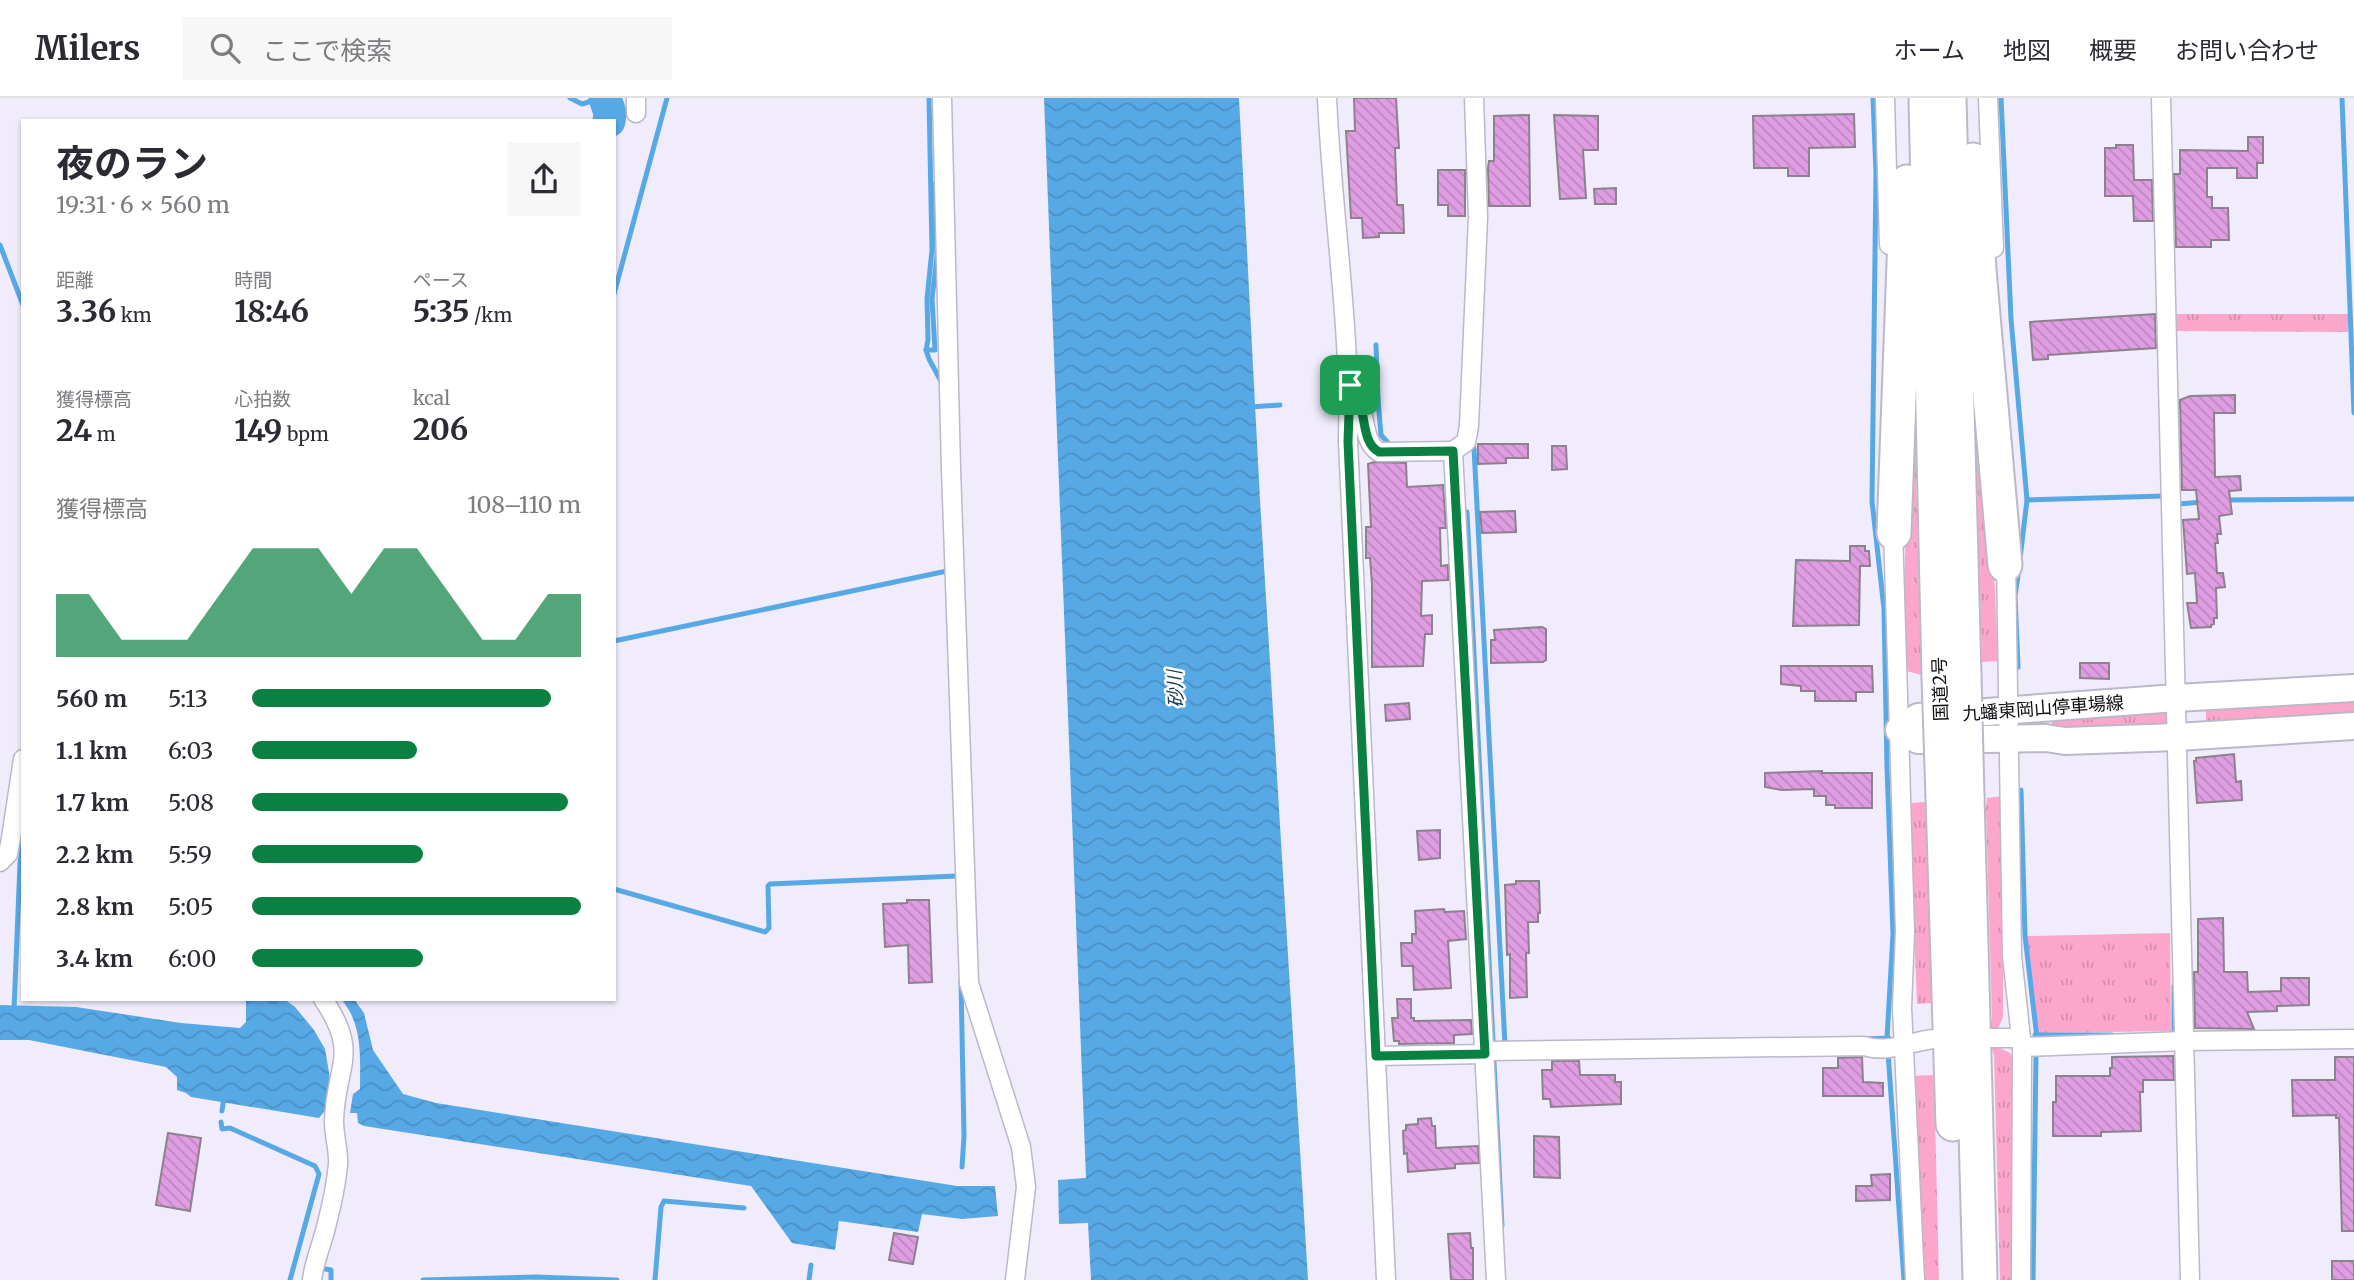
<!DOCTYPE html>
<html lang="ja">
<meta charset="utf-8">
<style>
:root{--surface:#fff;--page:#f7f7f7;--text:#2b2b33;--muted:#7c7c81;--line:#e1e1e2;--accent:#0b8043}
body{margin:0;font-family:Merriweather,"Noto Sans JP",serif;background:var(--page);color:var(--text);height:100vh;display:flex;flex-direction:column;font-size:26px;white-space:nowrap}
*{box-sizing:border-box;margin:0}
p{font-size:23px;color:var(--muted)}
.icon{flex:none;width:38px;height:38px;fill:none;stroke:currentColor;stroke-width:2;stroke-linecap:round;stroke-linejoin:round}
.map{position:relative;flex:1;overflow:hidden}
.details{position:absolute;left:21px;top:21px;width:595px;height:882px;display:flex;flex-direction:column;background:var(--surface);border-radius:0px;box-shadow:0 2px 5px #0004}
.details>*{flex:none}
.pin{position:absolute;display:grid;place-items:center;width:60px;height:60px;color:#fff;margin:-30px;border-radius:14px;box-shadow:0 4px 10px #0006}
.round{display:grid;place-items:center;flex:none;width:74px;height:74px;border-radius:0px;background:var(--page)}
.summary{display:flex;align-items:center;justify-content:space-between;height:119px;padding:0 35px}
h1{font-size:38px;font-weight:700;line-height:52px}
.stats{display:grid;grid-template-columns:repeat(3,1fr);gap:10px;height:119px;padding:7px 35px}
.stats div{display:grid;align-content:center}
.stats b{font-size:30px;font-weight:700}
.stats small{font-size:19px;font-weight:400}
.stats p{font-size:19px}
.chart{height:196px;padding:14px 35px}
.chart p{display:flex;justify-content:space-between}
.chart svg{width:100%;height:126px;margin-top:7px;fill:var(--accent);opacity:.7}
ul{padding:0 35px;list-style:none;font-size:23px}
li{display:grid;grid-template-columns:112px 84px 1fr;align-items:center;height:52px}
li i{height:18px;border-radius:9px;background:var(--accent)}
header{display:flex;align-items:center;gap:42px;box-sizing:border-box;height:98px;padding:0 35px;background:var(--surface);border-bottom:2px solid var(--line)}
header strong{font-size:33px}
nav{display:flex;gap:38px;margin-inline-start:auto;font-size:24px}
.search{width:490px;height:63px;background:var(--page);display:flex;align-items:center;gap:18px;box-sizing:border-box;padding:0 24px;border-radius:0px;color:var(--muted);font-size:26px}
.map>svg:first-child{display:block}
.grass{fill:url(#grass-tufts)}
.water{fill:url(#water-waves)}
.lines{fill:none;stroke-linecap:round;stroke-linejoin:round}
.stream{stroke:#57a9e6;stroke-width:5}
.river{stroke:#57a9e6;stroke-width:33}
.building{fill:url(#building-back-hatch);stroke:#8d818d;stroke-width:2}
.street-casing{stroke:#bcb8c8;stroke-width:21}
.secondary-casing{stroke:#bcb8c8;stroke-width:30}
.highway-casing{stroke:#bcb8c8;stroke-width:37}
.street{stroke:#fff;stroke-width:18}
.secondary{stroke:#fff;stroke-width:26}
.highway{stroke:#fff;stroke-width:33}
.highway-bridge-casing{stroke:#bcb8c8;stroke-width:37;stroke-linecap:butt}
.highway-bridge{stroke:#fff;stroke-width:33}
.route-casing{stroke:#fff;stroke-width:14}
.route{stroke:#0b8043;stroke-width:9}
.labels{text-anchor:middle;dominant-baseline:central;stroke-width:5;stroke-linejoin:round;paint-order:stroke}
.street-label{font-size:18px;fill:#0e0d12;stroke:#fff}
.water-label{font-size:19px;font-style:italic;fill:#163851;stroke:#fff}
</style>
<header>
<strong>Milers</strong>
<div class="search"><svg class="icon" aria-label="search" viewBox="0 0 24 24"><circle cx="10" cy="10" r="6"/><path d="M15 15l6 6"/></svg>ここで検索</div>
<nav><a>ホーム</a><a>地図</a><a>概要</a><a>お問い合わせ</a></nav>
</header>
<div class="map">
<svg width="2354" height="1182" viewBox="0 0 2354 1182">
<defs>
<pattern id="grass-tufts" width="24" height="20" patternUnits="userSpaceOnUse" patternTransform="scale(1.75)"><rect width="24" height="20" fill="#fca6cb"/><path d="M3 7l-1-3M5 7V3M7 7l1-3M15 17l-1-3M17 17v-4M19 17l1-3" fill="none" stroke="#d78ead"/></pattern>
<pattern id="water-waves" width="16" height="10" patternUnits="userSpaceOnUse" patternTransform="scale(1.75)"><rect width="16" height="10" fill="#57a9e6"/><path d="M0 5q4-4 8 0t8 0" fill="none" stroke="#4b90c4"/></pattern>
<pattern id="building-back-hatch" width="6" height="6" patternUnits="userSpaceOnUse" patternTransform="scale(1.75)"><rect width="6" height="6" fill="#df9de2"/><path d="M-1 5l2 2M0 0l6 6M5-1l2 2" fill="none" stroke="#be86c1"/></pattern>
</defs>
<rect width="100%" height="100%" fill="#f0ecfc"/>
<g class="grass">
<path d="M2174 216H2348V234L2174 233Z"/>
<path d="M1909 234 1913 246 1921 577 1903 572Z"/>
<path d="M1973 240 1992 429 1998 563 1982 564Z"/>
<path d="M2354 598V621L2206 630V606Z"/>
<path d="M2167 609 2168 627 2052 633V616Z"/>
<path d="M2003 698V919L1998 931 1990 936 1989 926 1992 920 1986 710 1987 700Z"/>
<path d="M1926 704 1932 905 1917 906 1909 705Z"/>
<path d="M2170 835 2171 933 2038 935 2027 838Z"/>
<path d="M1990 945 2010 955 2014 964 2015 1182H2000L1994 957Z"/>
<path d="M1934 977 1939 1182H1922L1910 978Z"/>
</g>
<g class="water">
<path d="M1044 0H1239L1260 402 1308 1182H1091L1088 1125 1059 1126 1058 1082 1086 1080Z"/>
<path d="M246 901H284L295 909 314 932 325 951 331 986 329 1008 319 1020 191 999 186 995 177 992V979L166 969 29 942H0V907L76 909 181 925 240 930 246 924Z"/>
<path d="M341 901H354L364 915 373 952 403 996 436 1005 957 1088H995L998 1118 962 1121 922 1116 918 1134 839 1123 835 1152 792 1145 751 1088 364 1028 358 1025 357 1015H350L353 996 360 991C360 959 363 926 341 901Z"/>
</g>
<g class="lines">
<g class="stream">
<path d="M570 0 582 6 601 0"/>
<path d="M929 0 932 152 927 201 928 242 926 252 929 261 942 285"/>
<path d="M1873 0 1876 75 1872 403 1884 511 1887 669 1893 836 1887 940 1904 1182"/>
<path d="M2001 0 2011 221 2027 402 2020 461"/>
<path d="M2342 0 2354 315"/>
<path d="M0 147 23 207"/>
<path d="M614 196 667 0"/>
<path d="M1376 247 1378 301"/>
<path d="M926 252H935L932 201 937 158 935 86"/>
<path d="M1373 301H1378L1381 337 1391 348"/>
<path d="M1249 309 1280 307"/>
<path d="M1474 350 1505 947"/>
<path d="M2027 402 2164 398"/>
<path d="M2226 402 2354 401"/>
<path d="M2178 406 2203 404"/>
<path d="M1467 414 1502 1128"/>
<path d="M614 543 947 473"/>
<path d="M2018 569 2015 498 2019 471"/>
<path d="M2021 692 2025 838 2037 940"/>
<path d="M614 791 765 834 769 830 768 788 770 786 957 778"/>
<path d="M961 883 964 1038 962 1069"/>
<path d="M14 912 20 765 23 744"/>
<path d="M2035 937H2112"/>
<path d="M2174 937V888"/>
<path d="M1864 941 1889 940"/>
<path d="M222 1013 224 999"/>
<path d="M221 1024 222 1031 230 1030 315 1068 319 1076 290 1182"/>
<path d="M320 1170 331 1172V1182"/>
<path d="M423 1182 536 1179 617 1182"/>
<path d="M655 1182 661 1109 664 1103 744 1110"/>
<path d="M809 1182 811 1167"/>
<path d="M2033 1182 2036 955"/>
</g>
<path class="river" d="M605 0 610 15 609 23"/>
</g>
<g class="building">
<path d="M1354 0H1396L1399 50H1395L1397 107H1403L1404 135H1379V139L1363 140 1362 120H1351L1346 33H1355Z"/>
<path d="M1854 16 1855 49 1809 50V78H1788V70H1754L1753 18Z"/>
<path d="M1529 17 1530 108H1489L1488 70 1489 63H1494V18Z"/>
<path d="M1554 17 1598 18V52H1583L1586 100 1560 101Z"/>
<path d="M2248 39H2263V65H2257V80H2237V70H2207V99H2212V110H2228L2229 142H2211V149H2176L2174 76H2180V52L2248 53Z"/>
<path d="M2116 47H2133L2134 82H2152L2153 123H2134L2133 98H2105V50H2116Z"/>
<path d="M1438 72H1465V118H1448V107H1438Z"/>
<path d="M1616 90V106H1595L1594 91Z"/>
<path d="M2155 216 2156 250 2048 257V261L2033 262 2030 224Z"/>
<path d="M2235 297V315H2214L2215 379 2240 378 2241 392 2229 393 2232 416 2219 418 2221 436H2217L2218 445H2215L2217 475H2223L2225 489 2216 490 2217 520H2214V526L2211 527V529L2191 530 2187 505H2197L2195 475 2187 476 2183 422 2199 421 2196 392H2182L2180 302 2190 298Z"/>
<path d="M1478 346H1528V360H1506V365L1478 366Z"/>
<path d="M1552 348H1566L1567 371 1552 372Z"/>
<path d="M1374 364 1406 365 1407 389 1443 387 1446 430H1440L1441 468 1448 467V482L1422 483 1421 518 1432 517V536H1425L1423 568 1372 569V486L1370 460H1366V429H1371L1368 366Z"/>
<path d="M1515 413 1516 434 1482 435 1480 414Z"/>
<path d="M1850 448H1865V453H1869L1870 468H1860L1859 527 1793 528 1796 462 1850 463Z"/>
<path d="M1542 529 1546 531V562L1543 564 1491 565V542H1495L1494 532Z"/>
<path d="M2080 565H2109V581L2080 580Z"/>
<path d="M1781 568H1872L1873 594H1856V603H1815V593H1801V588L1781 586Z"/>
<path d="M1409 605 1410 621 1386 623 1385 607Z"/>
<path d="M2234 656 2236 684 2241 683 2242 702 2197 705 2194 663H2196V660Z"/>
<path d="M1822 673V675H1872V710H1835V707H1826V698H1814V691L1782 692 1765 689V675Z"/>
<path d="M1440 732V760L1419 762 1417 733Z"/>
<path d="M1516 783H1539L1540 815H1538V824H1528L1529 855H1526L1527 899 1510 900V856L1507 857 1505 787 1516 786Z"/>
<path d="M907 802H929L932 884 909 885 908 847 885 849 883 806 907 805Z"/>
<path d="M1444 811 1445 814 1464 813 1466 841 1448 843 1451 890 1414 892 1413 868H1402L1401 845H1412V836H1416L1415 813Z"/>
<path d="M2223 820 2224 874H2247L2248 894 2281 893V880H2309V907L2277 908V913L2247 914 2254 931 2195 930 2194 874H2198V821Z"/>
<path d="M1397 901H1411V920H1414V923L1471 922 1472 936 1454 937V945L1399 946V943H1394L1392 920H1398Z"/>
<path d="M2173 958 2174 982H2143V994H2140L2141 1033 2101 1034V1038H2053V1004H2056V978H2110V970H2112V959Z"/>
<path d="M1862 959 1863 984 1883 985V998H1823V970H1838V960Z"/>
<path d="M2335 959H2354V1133H2342L2339 1020H2336V1017L2293 1018 2292 982H2335Z"/>
<path d="M1552 963H1579L1580 977H1615V984H1621V1006L1551 1009 1550 1001H1543L1542 972H1552Z"/>
<path d="M1431 1020 1432 1028H1435L1436 1050 1478 1048 1479 1065 1455 1066V1070L1408 1074 1407 1055 1404 1056 1403 1033 1406 1032V1027L1418 1026V1021Z"/>
<path d="M168 1035 201 1040 190 1113 156 1107Z"/>
<path d="M1534 1038 1559 1039 1560 1080 1534 1079Z"/>
<path d="M1890 1076V1102L1856 1103V1088H1872L1871 1077Z"/>
<path d="M894 1135 918 1139 913 1166 889 1162Z"/>
<path d="M1470 1135 1471 1150H1473V1182H1451L1448 1136Z"/>
<rect x="2332" y="1163" width="22" height="19"/>
</g>
<g class="lines">
<g class="street-casing">
<g id="street">
<path d="M942 0 951 371 969 885 1021 1049 1026 1089 1015 1182"/>
<path d="M1327 0C1332 114 1351 229 1348 343L1386 1182"/>
<path d="M1474 0 1478 119 1469 328 1466 344 1453 353 1496 1182"/>
<path d="M1885 0 1889 147"/>
<path d="M1988 0 1994 150"/>
<path d="M2161 0 2190 1182"/>
<path d="M636 15V0"/>
<path d="M1353 292C1355 297 1358 302 1360 308 1366 323 1364 345 1379 354L1453 353"/>
<path d="M1893 430 1905 833 1902 910 1915 1182"/>
<path d="M2006 461 2012 858 2022 949 2021 1182"/>
<path d="M0 764 8 756 11 740 23 661"/>
<path d="M1988 940H2021"/>
<path d="M2022 949 2185 943 2354 941"/>
<path d="M1485 953 1864 948C1888 956 1911 943 1934 941"/>
<path d="M1376 958 1485 956"/>
<path d="M312 1182C314 1163 323 1144 327 1125 332 1106 336 1086 338 1067 339 1053 334 1038 334 1024 335 967 361 957 323 901"/>
</g>
</g>
<g class="secondary-casing">
<path id="secondary" d="M2354 590 2176 600 1918 619 1899 632 1918 642 2046 640 2065 643 2177 639 2354 628"/>
</g>
<g class="highway-casing">
<g id="highway">
<path d="M1926 0 1939 579"/>
<path d="M1949 0 1964 578"/>
<path d="M1973 62 1979 172 2005 467"/>
<path d="M1894 435 1907 84"/>
<path d="M1967 698 1980 1182"/>
<path d="M1943 699 1953 1026"/>
</g>
</g>
<use href="#street" class="street"/>
<use href="#secondary" class="secondary"/>
<use href="#highway" class="highway"/>
<g class="highway-bridge-casing">
<g id="highway-bridge">
<path d="M1964 578 1967 698"/>
<path d="M1939 579 1943 699"/>
</g>
</g>
<use href="#highway-bridge" class="highway-bridge"/>
</g>
<g class="lines">
<g class="route-casing">
<path id="route" d="M1350 287C1353 294 1358 301 1360 308 1366 323 1363 345 1379 354L1453 353 1485 956 1376 958 1348 344Z"/>
</g>
<use href="#route" class="route"/>
</g>
<g class="labels">
<g class="street-label">
<text transform="translate(1940 591) rotate(-92)">国道2号</text>
<text transform="translate(2043 610) rotate(-4)">九蟠東岡山停車場線</text>
</g>
<g class="water-label">
<text transform="translate(1175 591) rotate(-93)">砂川</text>
</g>
</g>
</svg>
<div class="pin" style="left:1350px;top:287px;background:#1e9e55"><svg class="icon" aria-label="arrive" viewBox="0 0 24 24"><path d="M6 21V4h12l-3 4 3 4H6"/></svg></div>
<section class="details">
<div class="summary"><div><h1>夜のラン</h1><p>19:31 · 6 × 560 m</p></div><a class="round"><svg class="icon" aria-label="share" viewBox="0 0 24 24"><path d="M12 15V3M7 8l5-5 5 5M5 13v7h14v-7"/></svg></a></div>
<div class="stats">
<div><p>距離</p><b>3.36<small> km</small></b></div>
<div><p>時間</p><b>18:46</b></div>
<div><p>ペース</p><b>5:35<small> /km</small></b></div>
</div>
<div class="stats">
<div><p>獲得標高</p><b>24<small> m</small></b></div>
<div><p>心拍数</p><b>149<small> bpm</small></b></div>
<div><p>kcal</p><b>206</b></div>
</div>
<div class="chart"><p><span>獲得標高</span>108–110 m</p>
<svg viewBox="0 0 160 44" preserveAspectRatio="none"><path d="M0 44V22L10 22L20 38L30 38L40 38L50 22L60 6L70 6L80 6L90 22L100 6L110 6L120 22L130 38L140 38L150 22L160 22V44z"/></svg>
</div>
<ul>
<li><b>560 m</b>5:13<i style="width:91%"></i></li>
<li><b>1.1 km</b>6:03<i style="width:50%"></i></li>
<li><b>1.7 km</b>5:08<i style="width:96%"></i></li>
<li><b>2.2 km</b>5:59<i style="width:52%"></i></li>
<li><b>2.8 km</b>5:05<i style="width:100%"></i></li>
<li><b>3.4 km</b>6:00<i style="width:52%"></i></li>
</ul>
</section>
</div>
